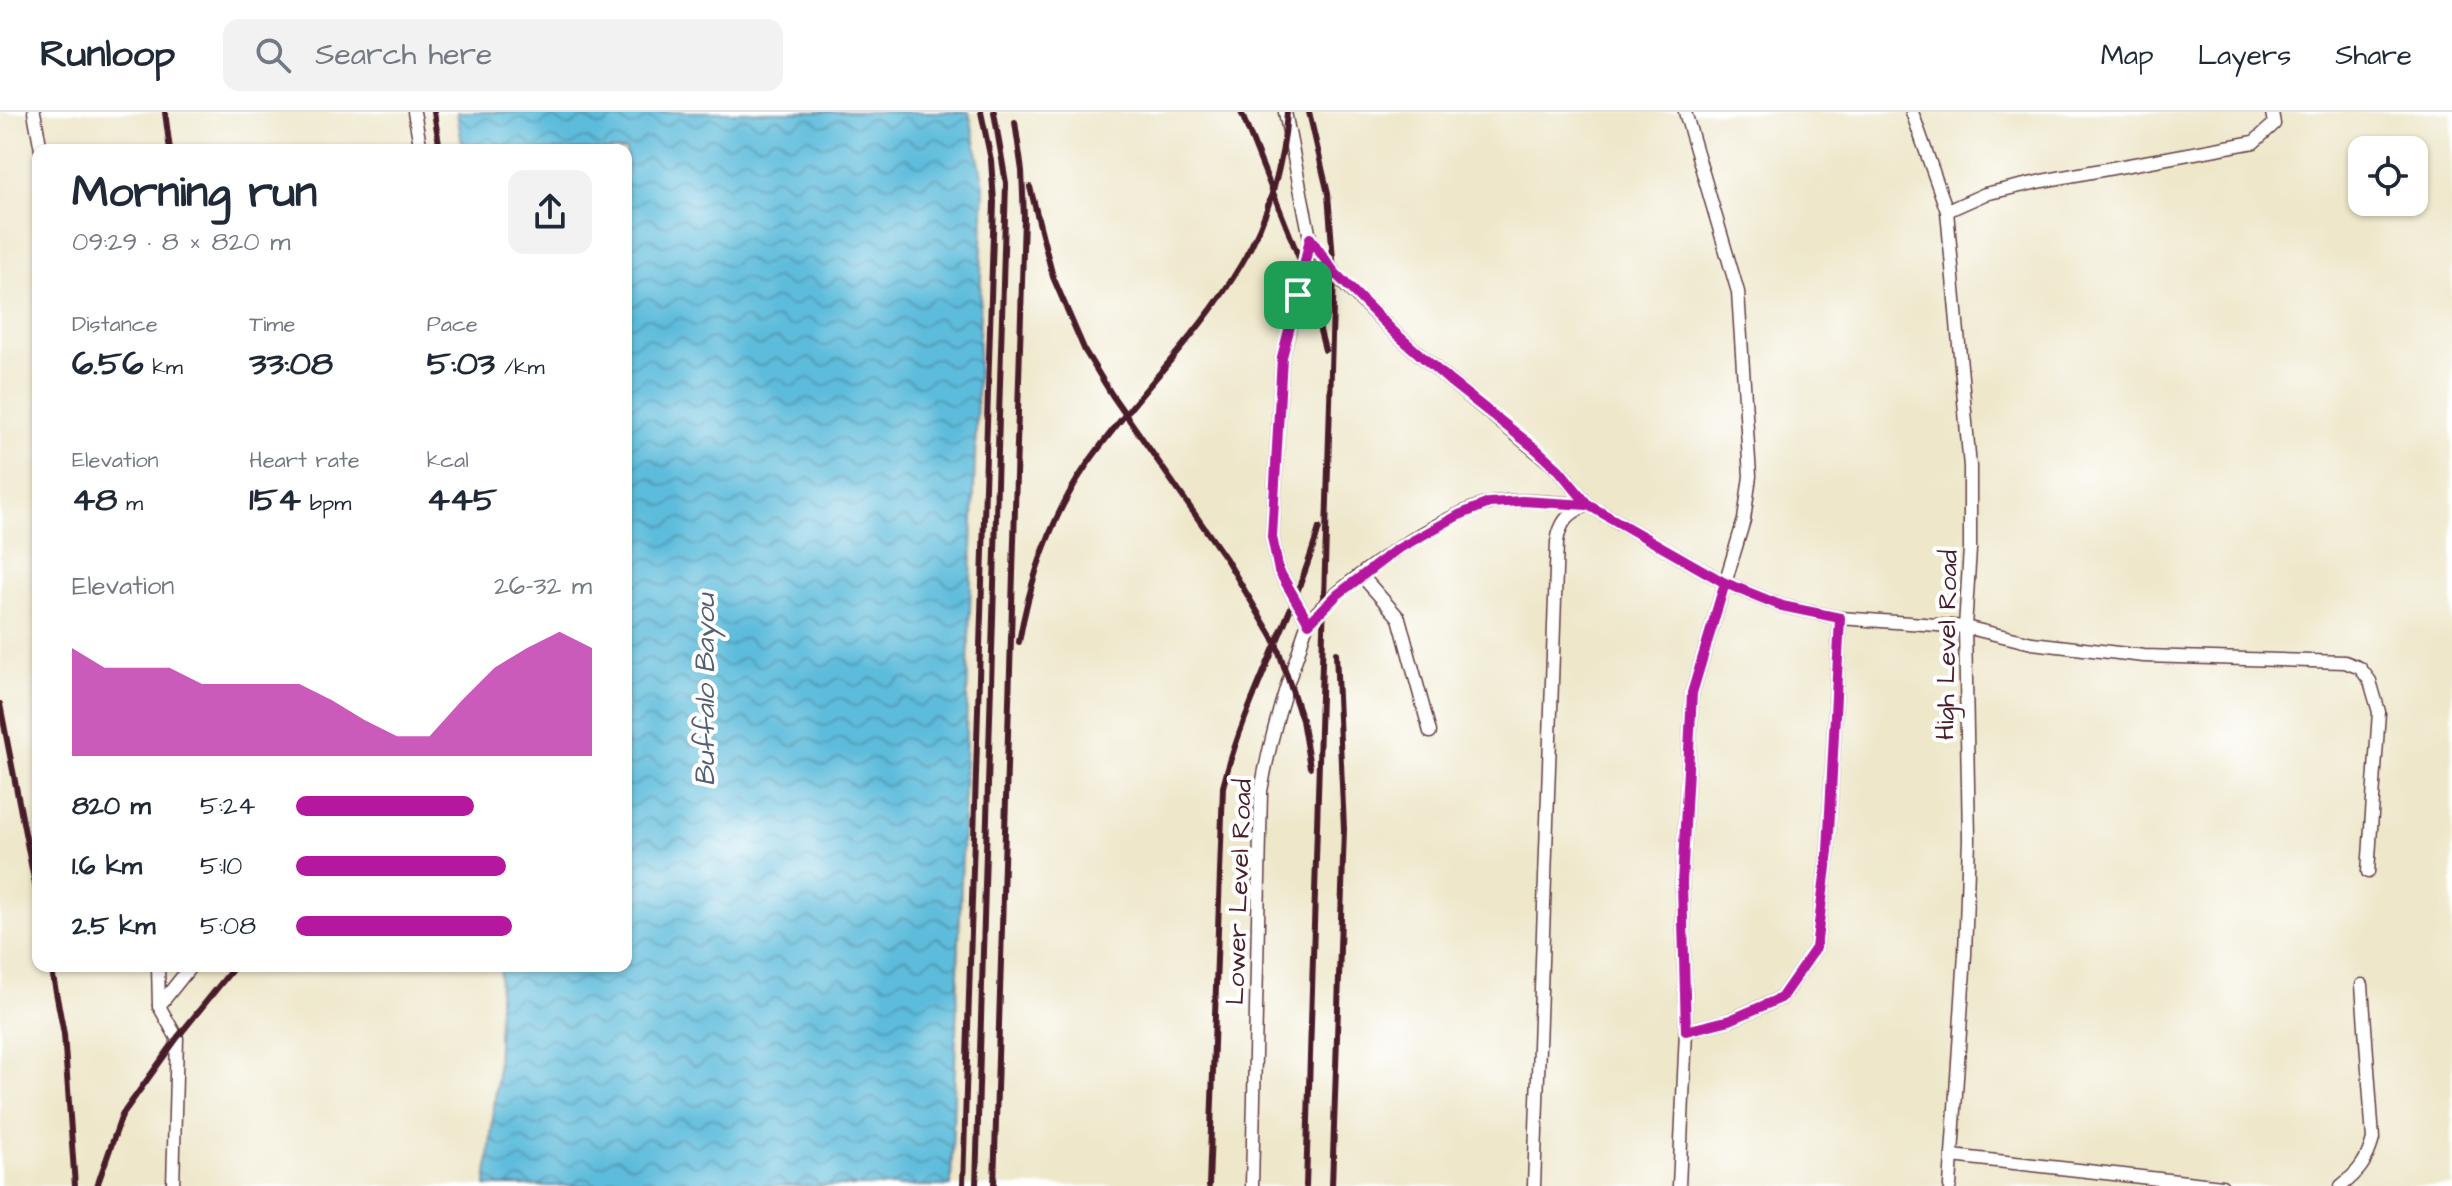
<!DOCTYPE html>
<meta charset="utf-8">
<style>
:root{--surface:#fff;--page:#f2f2f3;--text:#1f2937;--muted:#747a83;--line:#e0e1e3;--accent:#b5179e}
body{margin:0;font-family:"Architects Daughter",sans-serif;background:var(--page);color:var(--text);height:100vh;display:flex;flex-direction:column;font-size:30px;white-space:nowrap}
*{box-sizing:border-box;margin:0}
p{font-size:26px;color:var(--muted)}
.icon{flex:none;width:44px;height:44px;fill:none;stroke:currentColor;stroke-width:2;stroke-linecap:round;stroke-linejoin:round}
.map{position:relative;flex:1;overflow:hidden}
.drawer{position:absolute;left:32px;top:32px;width:600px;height:828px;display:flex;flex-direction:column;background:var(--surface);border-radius:16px;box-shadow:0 2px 6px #0004}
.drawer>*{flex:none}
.buttons{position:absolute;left:2348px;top:24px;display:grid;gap:16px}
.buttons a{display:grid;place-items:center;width:80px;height:80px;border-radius:16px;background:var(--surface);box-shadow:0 2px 6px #0004;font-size:40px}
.pin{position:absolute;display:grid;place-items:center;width:68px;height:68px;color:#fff;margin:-34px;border-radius:16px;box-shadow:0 4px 12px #0006}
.round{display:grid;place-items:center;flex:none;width:84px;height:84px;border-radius:16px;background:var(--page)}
.headline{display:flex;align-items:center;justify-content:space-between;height:136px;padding:0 40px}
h1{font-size:44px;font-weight:700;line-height:60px}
.metrics{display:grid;grid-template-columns:repeat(3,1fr);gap:12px;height:136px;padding:8px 40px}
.metrics div{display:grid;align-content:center}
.metrics b{font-size:34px;font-weight:700}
.metrics small{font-size:22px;font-weight:400}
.metrics p{font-size:22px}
.chart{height:224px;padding:16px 40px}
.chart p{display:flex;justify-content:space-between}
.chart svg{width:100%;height:144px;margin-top:8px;fill:var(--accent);opacity:.7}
ul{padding:0 40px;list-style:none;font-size:26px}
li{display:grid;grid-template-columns:128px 96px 1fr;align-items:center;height:60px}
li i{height:20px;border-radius:10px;background:var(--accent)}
header{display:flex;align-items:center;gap:48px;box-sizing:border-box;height:112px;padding:0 40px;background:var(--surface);border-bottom:2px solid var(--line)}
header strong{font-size:38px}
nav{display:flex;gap:44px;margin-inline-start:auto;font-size:28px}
.search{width:560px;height:72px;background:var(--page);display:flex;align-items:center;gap:20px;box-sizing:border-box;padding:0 28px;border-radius:16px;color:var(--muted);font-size:30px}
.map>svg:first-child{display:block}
.water{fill:url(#water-waves);stroke:#546e83;stroke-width:2}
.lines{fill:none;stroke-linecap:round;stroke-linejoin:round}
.lane-casing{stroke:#633d43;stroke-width:15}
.lane{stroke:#fff;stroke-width:12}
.rail{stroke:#4a1f2b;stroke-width:6}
.route-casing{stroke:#fff;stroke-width:16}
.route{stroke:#b5179e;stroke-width:10}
.labels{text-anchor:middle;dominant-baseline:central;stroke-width:8;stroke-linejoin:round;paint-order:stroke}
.street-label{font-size:26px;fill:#4a1f2b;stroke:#fff}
.water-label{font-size:28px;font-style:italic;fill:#525e71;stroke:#fff}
</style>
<header>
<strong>Runloop</strong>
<div class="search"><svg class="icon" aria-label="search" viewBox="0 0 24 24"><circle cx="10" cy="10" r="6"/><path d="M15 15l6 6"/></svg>Search here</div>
<nav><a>Map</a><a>Layers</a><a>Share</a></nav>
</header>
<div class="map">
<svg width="2452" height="1074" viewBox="0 0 2452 1074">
<defs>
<pattern id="water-waves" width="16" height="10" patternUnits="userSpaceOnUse" patternTransform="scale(2)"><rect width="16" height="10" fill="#5dbcdb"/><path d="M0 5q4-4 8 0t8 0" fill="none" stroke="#4f98b2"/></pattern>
</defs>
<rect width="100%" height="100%" fill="#fff"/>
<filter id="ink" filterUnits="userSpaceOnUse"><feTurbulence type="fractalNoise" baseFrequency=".0125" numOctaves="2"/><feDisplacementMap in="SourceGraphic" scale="16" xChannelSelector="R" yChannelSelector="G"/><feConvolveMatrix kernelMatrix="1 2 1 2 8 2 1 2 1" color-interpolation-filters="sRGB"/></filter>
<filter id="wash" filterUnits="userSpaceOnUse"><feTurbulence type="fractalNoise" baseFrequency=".006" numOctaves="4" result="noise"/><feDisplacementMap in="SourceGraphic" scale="32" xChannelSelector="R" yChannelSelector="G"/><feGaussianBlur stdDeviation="1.8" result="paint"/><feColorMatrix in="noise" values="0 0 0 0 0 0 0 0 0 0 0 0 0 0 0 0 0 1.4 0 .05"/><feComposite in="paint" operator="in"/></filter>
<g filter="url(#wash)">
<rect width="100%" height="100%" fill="#eee7ca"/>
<path class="water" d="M457 0H969L984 73 951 1074H486L497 966 500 854H626V38H463Z"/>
</g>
<g filter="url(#ink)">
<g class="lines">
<g class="lane-casing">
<g id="lane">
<path d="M34 0 41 38"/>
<path d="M414 0 421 38"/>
<path d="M1285 0 1310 126 1321 145 1346 174 1394 220 1450 269 1559 358 1588 393 1725 471 1782 494 1840 506 1965 515 2032 531 2144 544 2345 550 2360 556 2370 569 2379 600 2368 760"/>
<path d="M1912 0 1947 99 1970 355V437L1965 515 1969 727 1965 842 1950 1074"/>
<path d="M1947 99 1985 82 2042 69 2254 30 2274 12 2272 0"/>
<path d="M1361 463 1399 506 1430 620"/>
<path d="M1309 511 1279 459 1272 425 1282 245 1305 161 1310 126"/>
<path d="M158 854 159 894 177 926 173 1074"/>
<path d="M159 894 191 854"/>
<path d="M1686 919 1730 908 1781 886 1816 836 1828 739 1840 506"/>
<path d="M1952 1044 2222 1074"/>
<path d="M1252 1074 1261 679C1269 633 1281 588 1297 544 1301 534 1303 519 1309 510 1335 473 1447 399 1491 391 1523 386 1556 391 1588 393"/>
<path d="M1534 1074 1557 430C1560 411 1567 402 1585 394"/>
<path d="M1679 1074 1686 919 1682 771 1692 581 1744 408 1750 364 1738 180 1685 0"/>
<path d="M2341 1074C2359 1060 2367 1049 2373 1027L2362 873"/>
</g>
</g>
<use href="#lane" class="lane"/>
<g class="rail">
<path d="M165 0 170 38"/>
<path d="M434 0 440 38"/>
<path d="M1241 0 1305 161 1325 238"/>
<path d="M1030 75 1053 165 1085 239 1112 283 1226 447 1276 531 1302 608 1310 655"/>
<path d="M1019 530C1030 468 1050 407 1086 354 1134 284 1199 225 1242 151 1268 107 1284 51 1287 0"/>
<path d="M0 592 38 788"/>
<path d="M51 854 64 922 75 1074"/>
<path d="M97 1074 122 1003 177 926 235 854"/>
<path d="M963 1074 994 90 991 48 981 0"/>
<path d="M976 1074 1006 71 994 0"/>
<path d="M994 1074 1024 106 1022 59 1015 10"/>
<path d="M1209 1074 1223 675C1245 586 1294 505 1319 416"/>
<path d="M1306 1074 1334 160 1328 82 1309 0"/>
<path d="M1332 1074 1344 717 1336 541"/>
</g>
</g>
</g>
<g class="lines" filter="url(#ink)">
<g class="route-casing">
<path id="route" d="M1298 183 1282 245 1272 425 1279 459 1309 511 1337 483 1396 438 1459 403 1489 391 1522 389 1588 393 1725 471 1692 581 1682 771 1686 919 1730 908 1781 886 1816 836 1828 739 1840 506 1782 494 1725 471 1588 393 1559 358 1536 337 1450 269 1394 220 1334 160 1310 126 1298 183"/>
</g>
<use href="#route" class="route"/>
</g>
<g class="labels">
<g class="street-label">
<text transform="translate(1947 533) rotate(-89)">High Level Road</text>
<text transform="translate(1239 780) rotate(-88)">Lower Level Road</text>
</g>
<g class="water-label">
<text transform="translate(705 578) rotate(-90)">Buffalo Bayou</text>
</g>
</g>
</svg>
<div class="buttons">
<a><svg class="icon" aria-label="locate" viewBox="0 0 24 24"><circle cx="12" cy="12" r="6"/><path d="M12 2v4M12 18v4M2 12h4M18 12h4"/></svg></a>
</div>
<div class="pin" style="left:1298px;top:183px;background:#1e9e55"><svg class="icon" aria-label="arrive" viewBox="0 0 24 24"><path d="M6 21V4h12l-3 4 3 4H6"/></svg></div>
<section class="drawer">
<div class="headline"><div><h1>Morning run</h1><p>09:29 · 8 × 820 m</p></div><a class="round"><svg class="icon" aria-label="share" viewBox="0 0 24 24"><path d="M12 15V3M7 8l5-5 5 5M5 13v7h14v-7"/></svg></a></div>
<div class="metrics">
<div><p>Distance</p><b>6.56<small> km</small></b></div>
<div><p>Time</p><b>33:08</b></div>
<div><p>Pace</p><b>5:03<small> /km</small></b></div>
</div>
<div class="metrics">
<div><p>Elevation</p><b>48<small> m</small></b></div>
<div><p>Heart rate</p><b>154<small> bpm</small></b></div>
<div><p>kcal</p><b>445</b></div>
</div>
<div class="chart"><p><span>Elevation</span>26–32 m</p>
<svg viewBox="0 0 160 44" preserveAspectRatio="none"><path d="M0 44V11L10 17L20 17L30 17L40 22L50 22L60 22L70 22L80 27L90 33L100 38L110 38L120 27L130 17L140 11L150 6L160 11V44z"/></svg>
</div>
<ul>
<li><b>820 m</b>5:24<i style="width:60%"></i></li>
<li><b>1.6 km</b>5:10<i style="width:71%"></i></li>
<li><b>2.5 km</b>5:08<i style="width:73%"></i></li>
</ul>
</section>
</div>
